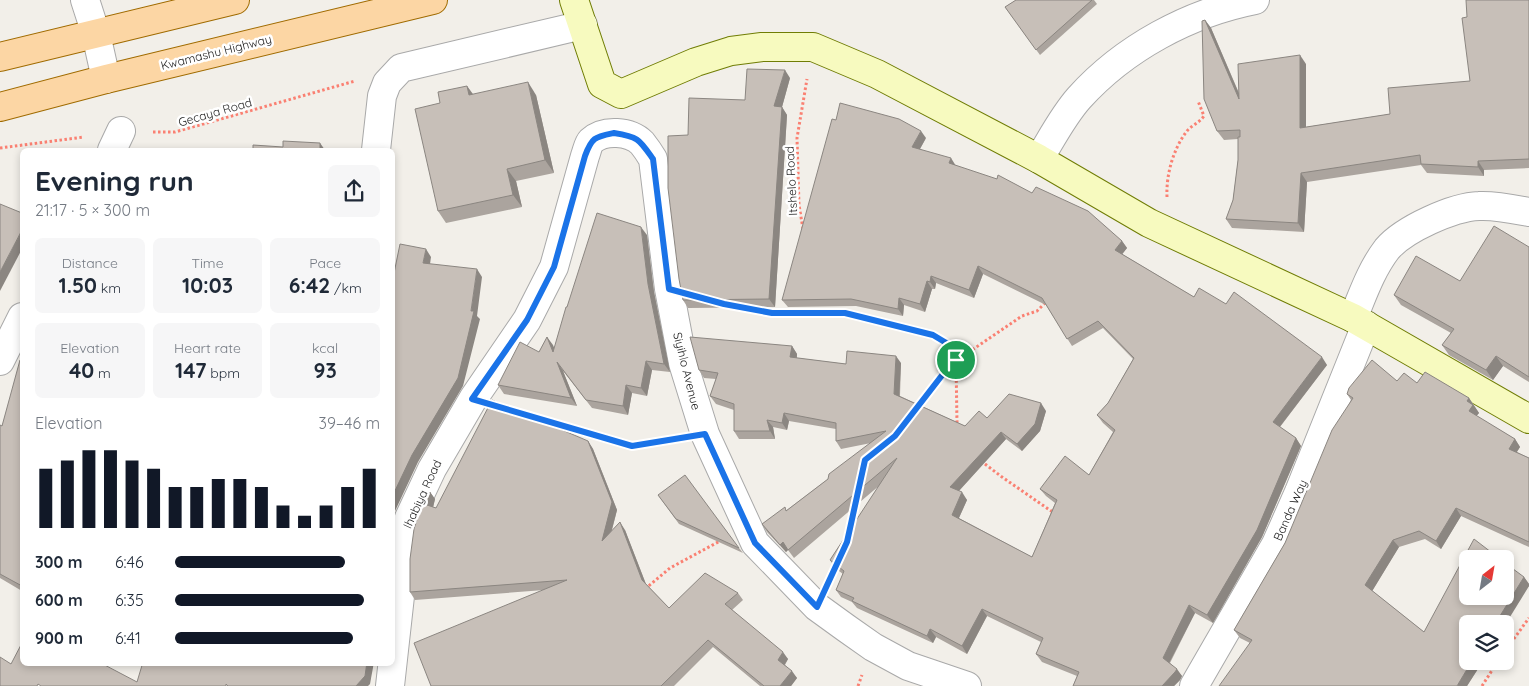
<!DOCTYPE html>
<meta charset="utf-8">
<style>
:root{--surface:#fff;--page:#f6f6f7;--text:#1f2937;--muted:#747a83;--accent:#111827}
body{margin:0;font-family:Quicksand,sans-serif;background:var(--page);color:var(--text);height:100vh;display:flex;flex-direction:column;font-size:19px;white-space:nowrap}
*{box-sizing:border-box;margin:0}
p{font-size:16px;color:var(--muted)}
.icon{flex:none;width:28px;height:28px;fill:none;stroke:currentColor;stroke-width:2;stroke-linecap:round;stroke-linejoin:round}
.map{position:relative;flex:1;overflow:hidden}
.drawer{position:absolute;left:20px;top:148px;width:375px;height:518px;display:flex;flex-direction:column;background:var(--surface);border-radius:8px;box-shadow:0 2px 8px #0003}
.drawer>*{flex:none}
.needle{width:32px;rotate:31deg}
.buttons{position:absolute;left:1459px;top:550px;display:grid;gap:10px}
.buttons a{display:grid;place-items:center;width:55px;height:55px;border-radius:8px;background:var(--surface);box-shadow:0 2px 8px #0003;font-size:25px}
.pin{position:absolute;display:grid;place-items:center;width:42px;height:42px;color:#fff;margin:-21px;border:2px solid #fff;border-radius:50%;box-shadow:0 1px 5px #0007}
.round{display:grid;place-items:center;flex:none;width:52px;height:52px;border-radius:8px;background:var(--page)}
.headline{display:flex;align-items:center;justify-content:space-between;height:85px;padding:0 15px}
h1{font-size:28px;font-weight:700;line-height:38px}
.stats{display:grid;grid-template-columns:repeat(3,1fr);gap:8px;height:85px;padding:5px 15px}
.stats div{display:grid;align-content:center;border-radius:8px;background:var(--page);text-align:center}
.stats b{font-size:21px;font-weight:700}
.stats small{font-size:14px;font-weight:400}
.stats p{font-size:14px}
.chart{height:140px;padding:10px 15px}
.chart p{display:flex;justify-content:space-between}
.chart svg{width:100%;height:90px;margin-top:5px;stroke:var(--accent);stroke-width:6}
ul{padding:0 15px;list-style:none;font-size:16px}
li{display:grid;grid-template-columns:80px 60px 1fr;align-items:center;height:38px}
li i{height:12px;border-radius:6px;background:var(--accent)}
.map>svg:first-child{display:block}
.lines{fill:none;stroke-linecap:round;stroke-linejoin:round}
.street-casing{stroke:#a9a9a9;stroke-width:30}
.secondary-casing{stroke:#707d05;stroke-width:30}
.primary-casing{stroke:#a06b00;stroke-width:30}
.path{stroke:#fa8072;stroke-width:3;stroke-dasharray:2.5 2.5;stroke-linecap:butt}
.street{stroke:#fff;stroke-width:28}
.secondary{stroke:#f7fabf;stroke-width:28}
.primary{stroke:#fcd6a4;stroke-width:28}
.wall{fill:#aba49e}
.shaded-wall{fill:#8b8681}
.building{fill:#c7bfb8;stroke:#8b8681}
.route-casing{stroke:#fff;stroke-width:10}
.route{stroke:#1a73e8;stroke-width:6}
.labels{text-anchor:middle;dominant-baseline:central;stroke-width:5;stroke-linejoin:round;paint-order:stroke}
.street-label{font-size:12px;fill:#222;stroke:#fff}
</style>
<div class="map">
<svg width="1529" height="686" viewBox="0 0 1529 686">
<rect width="100%" height="100%" fill="#f2efe9"/>
<g class="lines">
<g class="street-casing">
<g id="street">
<path d="M85 0 96 34 106 79"/>
<path d="M112 150 121 131"/>
<path d="M376 150 382 96 387 83 401 68 583 25"/>
<path d="M1039 159C1052 138 1063 116 1079 98 1124 48 1189 13 1255 0"/>
<path d="M1353 318C1363 294 1371 270 1387 249 1404 229 1453 207 1479 206 1495 205 1513 209 1529 212"/>
<path d="M0 361 22 317"/>
<path d="M390 686 400 596V565L404 533 409 518 432 469 473 399 527 320 554 267 585 156C587 151 588 144 591 141 604 129 630 131 642 143 646 148 650 154 653 159L669 289 683 363 705 434 755 543 817 607 846 628 873 647 908 666 967 686"/>
<path d="M1194 686 1276 544 1299 492 1366 325"/>
</g>
</g>
<g class="secondary-casing">
<path id="secondary" d="M574 0 602 84 621 94 696 62 731 51 762 47H813L877 74 1039 159 1149 223 1353 318 1529 419"/>
</g>
<g class="primary-casing">
<g id="primary">
<path d="M0 57 235 0"/>
<path d="M0 107 106 79 433 0"/>
</g>
</g>
<g class="path">
<path d="M153 132H175L355 81"/>
<path d="M0 148 84 137"/>
<path d="M1167 197C1166 175 1173 149 1187 131 1192 125 1199 123 1204 116L1198 101"/>
<path d="M803 229 799 205 797 138 807 79"/>
<path d="M737 307 772 313H845L933 335 948 344 956 360 957 424"/>
<path d="M918 407 950 365 1022 316 1037 311 1046 302"/>
<path d="M526 415 632 446 674 439"/>
<path d="M981 461 1002 477 1054 513"/>
<path d="M849 533 856 503"/>
<path d="M831 577 836 564"/>
<path d="M645 589 670 568 720 541"/>
<path d="M1505 651 1529 618"/>
<path d="M1481 661 1494 667"/>
<path d="M858 686 862 675"/>
<path d="M1482 686 1498 661"/>
</g>
<use href="#street" class="street"/>
<use href="#secondary" class="secondary"/>
<use href="#primary" class="primary"/>
</g>
<g class="wall">
<path d="M1016 0H1094L1097 4 1040 55 1005 7Z"/>
<path d="M1529 0V168L1484 170V176L1427 173 1421 165 1307 182 1304 232 1232 228 1226 219 1233 200 1238 160V139L1224 140 1217 131 1205 20 1211 28 1239 93 1306 64V127L1390 114 1470 81 1467 17Z"/>
<path d="M790 78 782 107 787 115 775 307 688 308 683 300 688 135 745 100Z"/>
<path d="M467 86 473 94 536 95 554 173 516 181 522 207 446 223 438 211 440 103Z"/>
<path d="M926 138 920 149 1122 241 1127 248 1122 254 1194 297 1327 365 1280 427 1296 438 1301 446 1262 537 1213 623 1195 613 1170 663 1182 676 1180 680 1174 686H1073L1077 676 1042 662 1036 654 1041 642 987 616 967 654 936 637 933 643 857 608 852 602 841 597 836 590 843 574 835 568 830 560 880 485 794 558 788 550 786 552 767 532 762 524 787 510 828 479 871 443 841 449 836 441V429L789 421 787 430 773 427 775 439H739L734 431V410L716 404 710 396 716 379 704 378 699 370 792 346 797 354V358L846 364 901 363 900 396 965 426 987 418 1046 411 1040 431 1022 451 1006 439 959 491 967 500 959 518 1032 557 1055 503 1046 496 1040 489 1089 475 1113 432 1103 423 1097 415 1108 403 1133 359 1103 328 1072 346 1046 305 983 274 974 298 936 283 935 289H932L925 312 904 305 903 316 856 306 788 307 782 300Z"/>
<path d="M647 235 654 292 670 372 652 370 647 396 632 393 628 415 592 408 563 371 577 406 504 394 498 385 539 352 547 337 554 348Z"/>
<path d="M1529 247V382L1503 366 1493 380 1449 355 1442 345 1451 333 1401 305 1394 295 1460 281Z"/>
<path d="M22 360V591L0 578V425L2 426Z"/>
<path d="M1397 381 1417 383 1469 398 1479 413 1476 416 1515 439 1520 447 1517 452 1529 458V547L1461 516 1441 549 1425 539 1399 547 1372 591 1424 632 1524 577 1529 584V586L1468 661H1483L1467 686 1250 643 1240 638 1234 630 1285 543 1351 400 1347 394Z"/>
<path d="M588 441 593 449 617 510 612 530H625L646 584 669 608 738 593 743 600 732 610 788 659 785 665 797 678 791 686H760L713 647 674 686H431L544 590 415 600 410 592 430 492 435 499 433 507 436 508Z"/>
<path d="M658 495 739 548 743 553 679 524Z"/>
</g>
<g class="shaded-wall">
<path d="M1205 20 1211 28 1245 108 1239 99Z"/>
<path d="M1300 55 1306 64V137L1300 128Z"/>
<path d="M785 70 790 78 782 107 787 115 775 307 769 299 774 106Z"/>
<path d="M528 82 536 95 554 173 545 160Z"/>
<path d="M467 86 476 99 469 95Z"/>
<path d="M921 131 926 138 917 154 912 147Z"/>
<path d="M320 143 325 150H320Z"/>
<path d="M951 158 956 166 949 163Z"/>
<path d="M1478 161 1484 170V176L1478 167Z"/>
<path d="M507 169 516 181 522 207 513 195Z"/>
<path d="M1301 173 1307 182 1304 232 1298 223Z"/>
<path d="M641 227 647 235 654 292 670 372 664 364 648 284Z"/>
<path d="M22 230V249L0 291V272Z"/>
<path d="M1122 241 1127 248 1120 257 1115 250Z"/>
<path d="M426 249 431 257 429 271 423 263Z"/>
<path d="M978 266 983 274 974 298 969 290Z"/>
<path d="M477 269 482 277 477 316 480 319 463 386 418 462 395 511 392 518V497L471 311Z"/>
<path d="M931 276 936 283 935 289 930 282Z"/>
<path d="M927 281 932 289 925 312 920 304Z"/>
<path d="M899 298 904 305 903 316 898 309Z"/>
<path d="M547 337 553 345 559 360 553 352Z"/>
<path d="M792 346 797 354 796 365 790 357Z"/>
<path d="M896 356 901 363 899 401 894 394Z"/>
<path d="M1496 356 1503 366 1493 380 1486 370Z"/>
<path d="M1322 357 1327 365 1278 429 1273 422Z"/>
<path d="M646 361 652 370 647 396 641 388Z"/>
<path d="M557 362 563 371 577 406 571 398Z"/>
<path d="M626 385 632 393 628 415 623 406Z"/>
<path d="M1469 398 1479 413 1474 419 1469 411 1467 401Z"/>
<path d="M1041 403 1046 411 1040 431 1022 451 1017 444Z"/>
<path d="M784 413 789 421 787 430 782 423Z"/>
<path d="M767 420 773 427 775 439 770 431Z"/>
<path d="M1001 432 1006 439 956 494 950 487Z"/>
<path d="M1296 438 1301 446 1262 537 1213 623 1207 615Z"/>
<path d="M1515 439 1520 447 1514 456 1509 449Z"/>
<path d="M588 441 593 449 617 510 607 548 602 541Z"/>
<path d="M430 492 435 499 432 512 427 505Z"/>
<path d="M962 492 967 500 957 522 952 515Z"/>
<path d="M1456 508 1461 516 1441 549 1436 541Z"/>
<path d="M620 522 625 530 647 587 642 580Z"/>
<path d="M1393 540 1399 547 1371 593 1365 585Z"/>
<path d="M783 542 788 550 786 552 780 545Z"/>
<path d="M1524 577 1529 584V586L1505 625V624H1495Z"/>
<path d="M1189 605 1195 613 1168 665 1163 658Z"/>
<path d="M982 609 987 616 967 654 962 646Z"/>
<path d="M930 629 936 637 933 643 927 636Z"/>
<path d="M783 652 788 659 783 667 778 660Z"/>
<path d="M1472 661H1483L1467 686H1457Z"/>
<path d="M367 662H374L370 684 368 686H356Z"/>
<path d="M1177 669 1182 676 1180 680 1174 686H1162Z"/>
<path d="M792 671 797 678 791 686H780Z"/>
</g>
<g class="building">
<path d="M1016 0H1092L1036 50 1005 7Z"/>
<path d="M1466 0H1529V159L1478 161V167L1421 164 1420 155 1301 173 1298 223 1226 219 1233 200 1238 160V137H1240V130L1217 131 1204 99 1202 21 1205 20 1239 99 1238 64 1300 55V128L1390 114 1388 88 1470 81 1462 18 1467 17Z"/>
<path d="M747 69 785 70 774 106 782 107 769 299 683 300 679 279 668 188V136L688 135 689 98 745 100Z"/>
<path d="M528 82 545 160 507 169 513 195 438 211 415 109 440 103 438 92 467 86 469 95Z"/>
<path d="M840 103 899 119 921 131 912 147 951 158 949 163 997 179 998 175 1032 193 1036 187 1088 211 1122 241 1115 250 1194 297 1199 288 1226 304 1234 292 1322 357 1273 422 1296 438 1257 530 1207 615 1189 605 1163 658 1177 669 1175 672 1162 686H1073L1079 672 1036 654 1043 638 982 609 962 646 930 629 927 636 852 601 854 598 836 590 844 571 830 560 897 458 788 550 783 542 780 545 762 524 785 507 786 511 828 479 829 474 886 431 836 441V423L784 413 782 423 767 420 770 431H734V404L710 396 718 373 699 370 690 337 792 346 790 357 846 364 847 351 896 356 894 394 965 426 979 411 987 418 1009 394 1041 403 1035 424 1017 444 1001 432 950 487 962 492 952 515 1032 557 1057 500 1040 489 1065 456 1089 475 1115 430 1097 415 1108 403 1134 358 1098 321 1067 339 1042 298 978 266 969 290 931 276 930 282 927 281 920 304 899 298 898 309 851 299 782 300 832 119 836 120Z"/>
<path d="M283 141 320 143V150H253V145L283 147Z"/>
<path d="M0 204 22 213V230L0 272Z"/>
<path d="M597 213 641 227 648 284 664 364 646 361 641 388 626 385 623 406 586 400 557 362 571 398 498 385 520 342 539 352 547 337 553 352 566 307H567Z"/>
<path d="M1494 226 1529 247V377L1496 356 1486 370 1442 345 1454 329 1394 295 1416 256 1460 281Z"/>
<path d="M400 244 426 249 423 263 477 269 471 311H474L458 378 412 455 392 497V283Z"/>
<path d="M20 360H22V586L0 574V425L2 426Z"/>
<path d="M1372 360 1397 381 1404 373 1417 383 1425 372 1469 398 1467 401 1473 405 1469 411 1515 439 1509 449 1529 458V542L1456 508 1436 541 1419 531 1393 540 1365 585 1424 632 1474 539 1500 559H1468V596H1505V563L1524 577 1495 624H1468V661H1472L1457 686H1219L1252 640 1234 630 1285 543 1332 430 1353 398 1347 394 1349 388Z"/>
<path d="M492 400 588 441 612 502 602 541 620 522 642 580 669 608 705 573 738 593 725 604 783 652 778 660 792 671 780 686H764L708 640 661 686H431L414 643 567 580 410 592V559L414 529 418 516 430 492 427 505 436 508Z"/>
<path d="M685 475 739 548 676 519 658 495Z"/>
<path d="M22 643V662H99L137 682 143 662H367L365 676 356 686H228L226 684V686H41L38 684 37 686H0V657L11 664Z"/>
</g>
<g class="lines">
<g class="route-casing">
<path id="route" d="M614 133C639 137 639 139 653 159L669 289 724 304 772 313H845L933 335 948 344 956 360 950 365 895 436 865 460 847 542 817 607 755 543 705 434 632 446 472 399 527 320 554 267 585 156C592 137 595 137 614 133Z"/>
</g>
<use href="#route" class="route"/>
</g>
<g class="labels">
<g class="street-label">
<text transform="translate(216 52) rotate(-14)">Kwamashu Highway</text>
<text transform="translate(215 112) rotate(-16)">Gecaya Road</text>
<text transform="translate(791 181) rotate(-93)">Itshelo Road</text>
<text transform="translate(687 371) rotate(76)">Siyihlo Avenue</text>
<text transform="translate(422 494) rotate(-65)">Ihabiya Road</text>
<text transform="translate(1290 510) rotate(-66)">Banda Way</text>
</g>
</g>
</svg>
<div class="buttons">
<a><svg class="needle" viewBox="-14 -14 28 28"><path d="M0-13l5 13h-10z" fill="#e53935"/><path d="M0 13l5-13h-10z" fill="#747a83"/></svg></a>
<a><svg class="icon" aria-label="layers" viewBox="0 0 24 24"><path d="M12 4l9 5-9 5-9-5zM3 14l9 5 9-5"/></svg></a>
</div>
<div class="pin" style="left:956px;top:360px;background:#1e9e55"><svg class="icon" aria-label="arrive" viewBox="0 0 24 24"><path d="M6 21V4h12l-3 4 3 4H6"/></svg></div>
<section class="drawer">
<div class="headline"><div><h1>Evening run</h1><p>21:17 · 5 × 300 m</p></div><a class="round"><svg class="icon" aria-label="share" viewBox="0 0 24 24"><path d="M12 15V3M7 8l5-5 5 5M5 13v7h14v-7"/></svg></a></div>
<div class="stats">
<div><p>Distance</p><b>1.50<small> km</small></b></div>
<div><p>Time</p><b>10:03</b></div>
<div><p>Pace</p><b>6:42<small> /km</small></b></div>
</div>
<div class="stats">
<div><p>Elevation</p><b>40<small> m</small></b></div>
<div><p>Heart rate</p><b>147<small> bpm</small></b></div>
<div><p>kcal</p><b>93</b></div>
</div>
<div class="chart"><p><span>Elevation</span>39–46 m</p>
<svg viewBox="0 0 160 44" preserveAspectRatio="none"><path d="M5 44V15M15 44V11M25 44V6M35 44V6M45 44V11M55 44V15M65 44V24M75 44V24M85 44V20M95 44V20M105 44V24M115 44V33M125 44V38M135 44V33M145 44V24M155 44V15"/></svg>
</div>
<ul>
<li><b>300 m</b>6:46<i style="width:83%"></i></li>
<li><b>600 m</b>6:35<i style="width:92%"></i></li>
<li><b>900 m</b>6:41<i style="width:87%"></i></li>
</ul>
</section>
</div>
